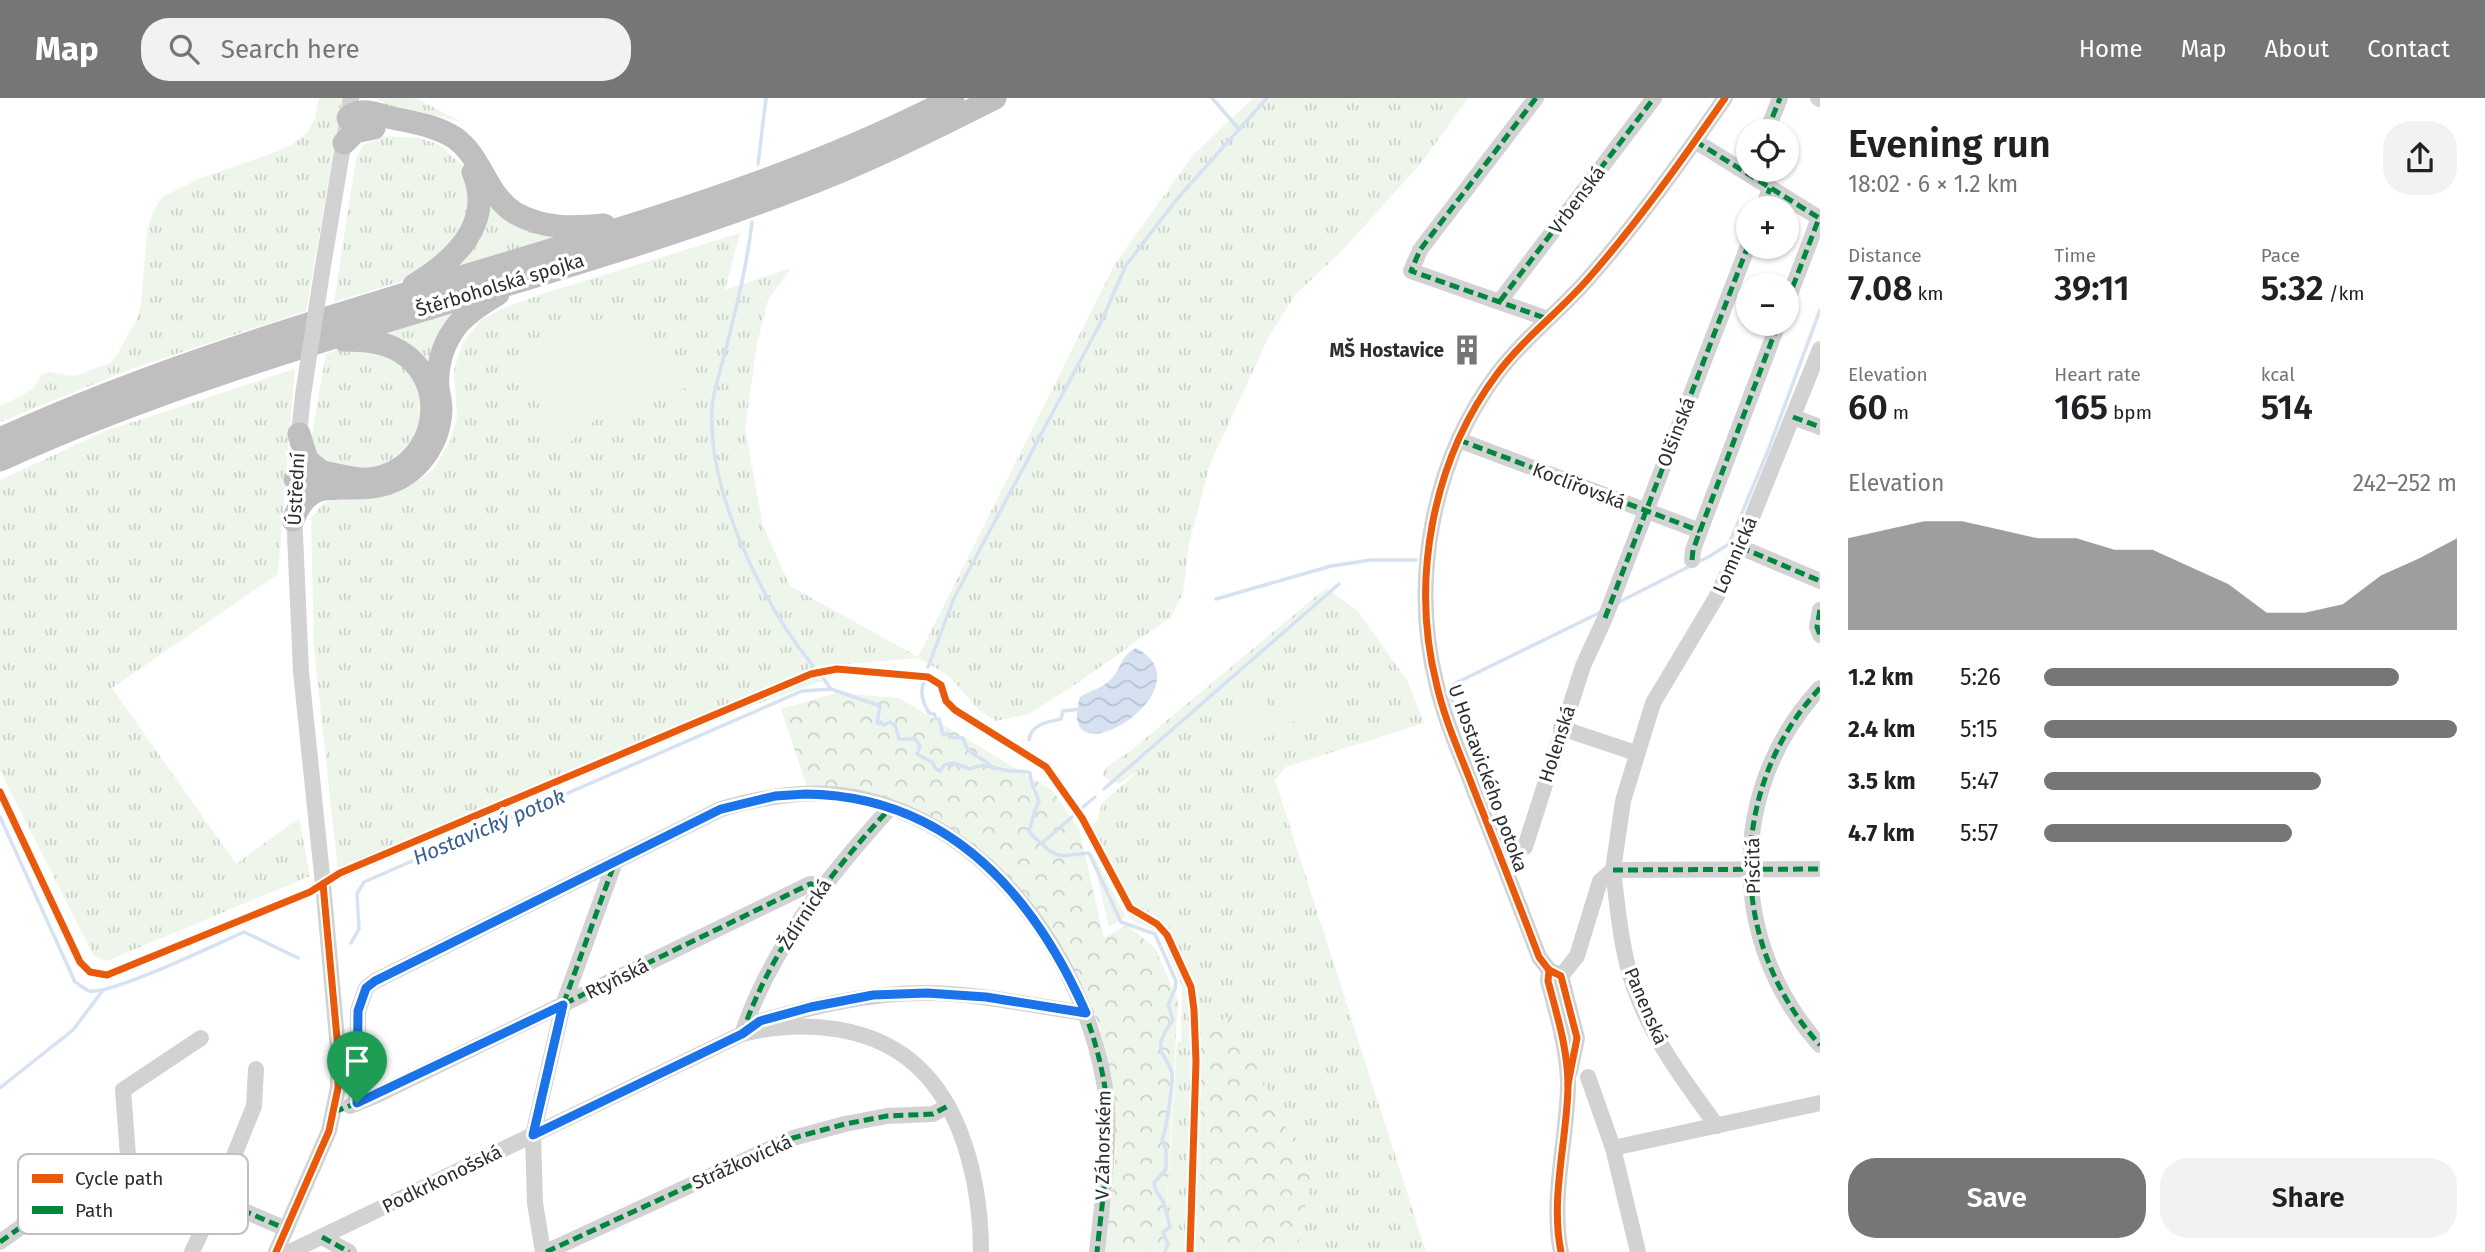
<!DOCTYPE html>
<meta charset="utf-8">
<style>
:root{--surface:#fff;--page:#f2f2f2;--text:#202124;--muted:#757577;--accent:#767676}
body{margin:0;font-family:"Fira Sans",sans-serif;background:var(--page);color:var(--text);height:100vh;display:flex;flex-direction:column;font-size:26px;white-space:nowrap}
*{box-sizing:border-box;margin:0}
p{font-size:23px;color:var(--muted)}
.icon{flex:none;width:38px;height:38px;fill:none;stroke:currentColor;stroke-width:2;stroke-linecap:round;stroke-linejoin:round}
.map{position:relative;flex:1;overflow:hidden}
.sheet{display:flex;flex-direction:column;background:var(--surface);width:665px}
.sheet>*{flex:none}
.fabs{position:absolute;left:1736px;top:21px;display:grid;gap:14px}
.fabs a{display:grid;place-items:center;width:63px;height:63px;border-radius:50%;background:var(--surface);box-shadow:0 2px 5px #0004;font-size:35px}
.pin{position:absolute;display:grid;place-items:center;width:60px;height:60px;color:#fff;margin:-72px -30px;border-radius:50% 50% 50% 0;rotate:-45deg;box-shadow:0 0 7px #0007}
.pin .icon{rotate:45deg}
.round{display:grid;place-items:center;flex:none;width:74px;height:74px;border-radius:28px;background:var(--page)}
.summary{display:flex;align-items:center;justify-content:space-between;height:119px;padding:0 28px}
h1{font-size:38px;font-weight:600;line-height:52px}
.stats{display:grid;grid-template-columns:repeat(3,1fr);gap:10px;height:119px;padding:7px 28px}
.stats div{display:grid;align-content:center}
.stats b{font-size:35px;font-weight:600}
.stats small{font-size:19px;font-weight:400}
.stats p{font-size:19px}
.chart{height:196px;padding:14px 28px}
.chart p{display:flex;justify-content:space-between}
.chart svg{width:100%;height:126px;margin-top:7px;fill:var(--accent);opacity:.7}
.primary-button{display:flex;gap:14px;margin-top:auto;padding:14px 28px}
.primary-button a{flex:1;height:80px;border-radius:28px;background:var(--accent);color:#fff;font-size:28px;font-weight:600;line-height:80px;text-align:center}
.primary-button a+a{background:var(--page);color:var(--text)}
ul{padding:0 28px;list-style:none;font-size:23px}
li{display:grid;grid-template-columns:112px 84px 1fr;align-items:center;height:52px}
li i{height:18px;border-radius:9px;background:var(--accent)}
header{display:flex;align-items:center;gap:42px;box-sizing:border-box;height:98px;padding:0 35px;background:var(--accent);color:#fff}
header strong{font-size:33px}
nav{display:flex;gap:38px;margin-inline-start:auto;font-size:24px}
.search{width:490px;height:63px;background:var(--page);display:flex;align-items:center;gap:18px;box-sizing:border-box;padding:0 24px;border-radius:28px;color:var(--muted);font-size:26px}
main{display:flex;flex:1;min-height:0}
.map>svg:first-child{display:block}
.grass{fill:url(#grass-tufts);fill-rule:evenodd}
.forest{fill:url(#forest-crowns)}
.green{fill:#eef5eb}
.water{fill:url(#water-waves)}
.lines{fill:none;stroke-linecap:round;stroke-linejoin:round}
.stream{stroke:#d6e2f2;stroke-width:3.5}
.minor{stroke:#d2d2d2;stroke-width:16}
.highway{stroke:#bfbfbf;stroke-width:23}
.minor-bridge{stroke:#d2d2d2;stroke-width:16}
.quiet{stroke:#00873e;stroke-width:5;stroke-dasharray:10 5;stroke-linecap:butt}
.cycleway-casing{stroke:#fff;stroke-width:11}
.cycleway{stroke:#e8590c;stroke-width:7}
.route-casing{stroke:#fff;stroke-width:14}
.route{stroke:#1a73e8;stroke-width:9}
.labels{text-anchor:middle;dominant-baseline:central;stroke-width:7;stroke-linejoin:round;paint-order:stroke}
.street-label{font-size:19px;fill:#2d2d2d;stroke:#fff}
.poi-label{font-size:19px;font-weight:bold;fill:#2d2d2d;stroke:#fff;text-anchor:end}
.water-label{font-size:21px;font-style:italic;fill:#385f92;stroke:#fff}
.key{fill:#fff;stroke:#c0c0c0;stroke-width:2}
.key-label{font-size:19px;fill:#2d2d2d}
</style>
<header>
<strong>Map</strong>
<div class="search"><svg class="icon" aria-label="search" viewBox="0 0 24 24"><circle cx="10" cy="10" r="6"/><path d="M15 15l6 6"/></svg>Search here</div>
<nav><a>Home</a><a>Map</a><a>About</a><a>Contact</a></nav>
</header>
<main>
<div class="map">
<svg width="1820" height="1154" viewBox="0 0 1820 1154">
<defs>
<pattern id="grass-tufts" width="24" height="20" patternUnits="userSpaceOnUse" patternTransform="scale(1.75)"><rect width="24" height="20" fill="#eef5eb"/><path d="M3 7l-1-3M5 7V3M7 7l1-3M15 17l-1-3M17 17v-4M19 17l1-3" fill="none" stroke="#ccd2ca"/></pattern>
<pattern id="forest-crowns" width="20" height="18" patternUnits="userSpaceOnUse" patternTransform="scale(1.75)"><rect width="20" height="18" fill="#eef5eb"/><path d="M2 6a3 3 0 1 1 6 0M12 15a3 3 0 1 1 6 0" fill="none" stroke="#ccd2ca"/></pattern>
<pattern id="water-waves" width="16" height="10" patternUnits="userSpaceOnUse" patternTransform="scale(1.75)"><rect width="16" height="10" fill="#d6e2f2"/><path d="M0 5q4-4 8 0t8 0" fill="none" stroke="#b8c2d0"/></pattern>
</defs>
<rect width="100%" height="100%" fill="#fff"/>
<g class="grass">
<path d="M319 0H343L306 213 134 270 0 324V307C18 300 34 295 42 276L49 274 75 278 110 265 118 255 137 221 141 205 147 134 153 114 162 99 201 80 276 54 293 46 306 36 315 21Z"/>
<path d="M377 0H415L462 24 430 16 428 21 390 10Z"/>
<path d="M1253 0H1468L1422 64 1340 155 1296 196 1269 238 1210 366 1189 446 1183 495 1171 519 1079 584 1029 616 996 623 979 612 948 577 918 560 813 569 759 597 817 577 822 583 743 611 339 782 314 551 311 420 324 405 346 399 396 393 416 384 434 371 450 343 457 320 454 272 463 244 482 221 506 209 545 195 740 135 725 192 791 170 768 202 757 246 745 331 763 428 790 488 918 559 1115 166 1193 57ZM624 211 618 311 595 322 561 352 518 262 531 253Z"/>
<path d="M380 38 419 40 438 46 461 66 472 90 462 138 406 182 334 204 356 61 363 47 378 41Z"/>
<path d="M489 106 525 132 558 140 457 169C475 151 490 133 489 106Z"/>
<path d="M454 212 455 215 429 267 415 251 383 234Z"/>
<path d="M344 250 388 253 423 288V334L390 370 333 372 316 358 311 343 326 256Z"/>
<path d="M295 271 278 476 112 590 236 766 299 720 310 778 107 863 94 858 0 673V382L106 333Z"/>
<path d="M1326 490 1358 513 1408 584 1424 625 1286 669 1275 682 1426 1154H1297L1311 1079 1201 930 1200 1154H1164L1177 944H1181L1182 888 1159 834 1130 821 1085 734 1097 723 1102 705 1141 671 1119 686 1102 678 1106 669 1128 655Z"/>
</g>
<g class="forest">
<path d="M836 595 899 600 1053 693 1079 731 1104 840 1127 827 1155 850 1178 903 1164 1154H1105L1116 1053 1114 1005 1100 928 1062 856 1015 789 892 706 809 695 781 611Z"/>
<path d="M1231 918 1311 1079 1297 1154H1200L1201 930Z"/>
</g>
<g class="green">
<path d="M624 211 695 287 618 311 595 322 561 352 518 262 531 253Z"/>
<path d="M1318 589 1325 614 1282 627 1274 602Z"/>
<path d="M1265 597 1278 636 1236 649 1228 622 1240 606Z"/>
<path d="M1091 753 1126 819 1109 829Z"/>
</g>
<path class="water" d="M1136 550C1213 590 1053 689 1080 599 1090 592 1102 591 1111 581 1122 570 1121 557 1136 550Z"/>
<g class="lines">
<g class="stream">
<path d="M1212 0 1238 30"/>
<path d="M758 66 766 0"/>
<path d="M752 124C747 168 736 211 725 254 721 272 713 292 712 311 708 395 761 503 813 568"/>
<path d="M1216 501 1331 468 1371 462H1416"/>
<path d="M1617 505 1710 458 1729 446 1769 350 1820 212"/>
<path d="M928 569 954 500 1102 222 1126 167 1177 101 1267 0"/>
<path d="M823 580 831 591"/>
<path d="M925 582C919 592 923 605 929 615L934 616 936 621H939L943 637 948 635 950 639 963 640C964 643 965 647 967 650 972 658 983 659 989 667"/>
<path d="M1029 642C1031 626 1048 624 1061 621L1063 613 1081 611"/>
<path d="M1104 691 1339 486"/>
<path d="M1083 709 1095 699"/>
<path d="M0 719 75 884C79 886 84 891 89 893 109 898 219 845 244 834L298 860"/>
<path d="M1506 744 1469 640 1449 596 1452 587 1601 514"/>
<path d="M1042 745 1072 719"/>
<path d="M351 845 359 831 357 796 364 784 802 593 831 591 880 608 877 625 880 626 881 624 884 627 890 624 895 627 899 641H915L920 648 917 656 933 665 935 670 940 673 944 667 954 665 970 671C983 664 991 670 1005 672 1014 674 1022 672 1030 675 1031 689 1036 692 1039 704 1033 713 1033 723 1029 733 1032 738 1037 741 1041 745 1057 763 1067 757 1089 755L1121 824 1155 836 1176 883 1175 891 1168 907 1173 922C1166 929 1166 933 1162 941 1156 956 1171 963 1172 977 1173 986 1166 1034 1162 1041L1166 1052V1071L1154 1085C1155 1095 1161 1098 1164 1106 1165 1108 1169 1125 1170 1129L1163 1134 1168 1146 1165 1154"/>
<path d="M0 990 73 932 103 892"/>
</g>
<g class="minor">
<path d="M1536 0 1420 152 1411 173 1548 221"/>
<path d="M1818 0 1820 1"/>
<path d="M1767 33 1780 0"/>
<path d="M1695 43 1819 120 1787 204"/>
<path d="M1763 110 1770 90"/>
<path d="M322 174 351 0"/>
<path d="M1500 203 1654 0"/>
<path d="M1793 319 1820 329"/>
<path d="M1459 342 1700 433"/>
<path d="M298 346 303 297"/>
<path d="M1740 449 1820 483"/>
<path d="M1692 462 1693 452 1700 433 1778 226"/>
<path d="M1820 512 1817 529 1820 537"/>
<path d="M1820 590C1726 691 1728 846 1820 947"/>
<path d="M1561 630 1636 655"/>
<path d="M1502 763 1525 749 1583 568 1605 520 1748 148"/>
<path d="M1549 872 1548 883C1557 917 1568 952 1568 988 1567 1043 1550 1100 1561 1154"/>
<path d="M1561 878 1549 872 1539 859C1518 803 1496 748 1474 692 1461 658 1445 623 1437 588 1410 483 1432 363 1497 276 1523 241 1559 214 1588 181 1638 124 1682 62 1725 0"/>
<path d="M1561 878 1577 858 1600 783 1613 772 1623 703 1653 605 1717 498 1740 449 1820 251"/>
<path d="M1561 878 1577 940 1570 974"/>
<path d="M761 923C815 908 869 895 925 895 979 895 1032 908 1086 915"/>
<path d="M742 936C771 850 829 777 890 710"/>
<path d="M1588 979 1613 1050 1638 1154"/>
<path d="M357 1005 358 913 366 890 375 883 721 711C759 700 801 692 841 697 981 716 1081 853 1104 984 1113 1033 1102 1104 1097 1154"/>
<path d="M350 1008 377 997 810 786 823 787"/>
<path d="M1717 1028C1685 984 1652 941 1634 889 1621 852 1618 812 1613 772L1820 771"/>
<path d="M1613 1050 1820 1005"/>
<path d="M129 1071 123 992 201 940"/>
<path d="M322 1139 349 1154"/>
<path d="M0 1144C30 1123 75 1087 108 1076 123 1071 137 1072 152 1073L286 1131"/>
<path d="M192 1154 217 1100 254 1008 256 971"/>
<path d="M276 1154 329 1033 338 990V951L323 786 301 574 294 414"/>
<path d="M290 1154 742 936C802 921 877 926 923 974 966 1018 981 1094 981 1154"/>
<path d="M543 1154 535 1105 533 1037 563 907 615 764"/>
<path d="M546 1154 793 1040 845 1026 887 1018 933 1016 948 1008"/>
</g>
<g class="highway">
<path d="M368 29 353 26 348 20C359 9 375 15 388 19 411 24 435 27 455 40 482 59 486 97 515 115 543 131 573 130 604 127"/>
<path d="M344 45 355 34 374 30"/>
<path d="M414 187C454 163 495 125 473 74"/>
<path d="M344 242C364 242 383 243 401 254 450 285 438 360 384 378 356 388 332 371 305 373L295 381C306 395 323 391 340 390 354 390 369 391 382 387 417 378 440 346 441 311 441 304 439 297 438 290 436 271 442 249 453 233 463 217 482 206 498 196"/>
<path d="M299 336 307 362 323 375"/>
<path d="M0 341C178 260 367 208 554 151 690 110 826 66 953 0"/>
<path d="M0 362C255 246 530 192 791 93 861 67 928 34 995 0"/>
<path d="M293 422C299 407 306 396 322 391"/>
</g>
<path class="minor-bridge" d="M303 297 322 174"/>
<g class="quiet">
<path d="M1536 0 1420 152 1411 173 1548 221"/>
<path d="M1767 33 1780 0"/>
<path d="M1695 43 1819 120 1787 204"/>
<path d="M1763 110 1770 90"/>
<path d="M1500 203 1654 0"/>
<path d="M1793 319 1820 329"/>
<path d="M1459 342 1700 433"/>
<path d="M1740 449 1820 483"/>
<path d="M1692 462 1693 452 1700 433 1778 226"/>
<path d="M1820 512 1817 529 1820 537"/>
<path d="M1605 520 1748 148"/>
<path d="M1820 590C1726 691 1728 846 1820 947"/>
<path d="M1613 772 1820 771"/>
<path d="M742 936 760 923 811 909 873 897 927 895 986 899 1086 915"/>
<path d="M742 936C771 850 829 777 890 710"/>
<path d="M357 1005 358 913 366 890 375 883 721 711C759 700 801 692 841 697 981 716 1081 853 1104 984 1113 1033 1102 1104 1097 1154"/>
<path d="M334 1014 377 997 810 786 823 787"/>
<path d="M533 1037 563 907 615 764"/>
<path d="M322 1139 349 1154"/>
<path d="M0 1144C30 1123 75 1087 108 1076 123 1071 137 1072 152 1073L286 1131"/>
<path d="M546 1154 793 1040 845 1026 887 1018 933 1016 948 1008"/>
</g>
<g class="cycleway-casing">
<g id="cycleway">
<path d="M0 694 80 864 90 874 107 877 310 794 340 775 811 576 837 571 928 579 941 587 946 603 955 612 1046 669 1082 720 1130 810 1157 826 1167 837 1191 889 1194 912 1196 963 1190 1154"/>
<path d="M1549 872 1548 883C1557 917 1568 952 1568 988 1567 1043 1550 1100 1561 1154"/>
<path d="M1568 986 1577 940 1561 878 1549 872 1539 859C1518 803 1496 748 1474 692 1461 658 1445 623 1437 588 1410 483 1432 363 1497 276 1523 241 1559 214 1588 181 1638 124 1682 62 1725 0"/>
<path d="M276 1154 329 1033 338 990V951L323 786"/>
</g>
</g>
<use href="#cycleway" class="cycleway"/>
</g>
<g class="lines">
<g class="route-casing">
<path id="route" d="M806 696C947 698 1032 793 1086 915L986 899 927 895 873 897 811 909 760 923 742 936 533 1037 563 907 357 1005 358 913 366 890 375 883 721 711 775 698Z"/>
</g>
<use href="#route" class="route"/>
</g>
<defs>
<g id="building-bare" transform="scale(2.415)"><path d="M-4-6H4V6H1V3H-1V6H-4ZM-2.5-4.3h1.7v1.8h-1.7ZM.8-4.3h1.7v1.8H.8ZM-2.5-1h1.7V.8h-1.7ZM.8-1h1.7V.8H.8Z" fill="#767676" stroke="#fff" stroke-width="2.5" paint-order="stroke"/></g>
</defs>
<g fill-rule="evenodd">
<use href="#building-bare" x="1467" y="252"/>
</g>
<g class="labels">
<g class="street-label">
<text transform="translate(1577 102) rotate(-53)">Vrbenská</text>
<text transform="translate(500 187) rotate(-17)">Štěrboholská spojka</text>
<text transform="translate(1676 334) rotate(-69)">Olšinská</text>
<text transform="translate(1579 388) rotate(21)">Koclířovská</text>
<text transform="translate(296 391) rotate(-87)">Ústřední</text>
<text transform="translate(1735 457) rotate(-66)">Lomnická</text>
<text transform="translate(1557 646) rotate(-72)">Holenská</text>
<text transform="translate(1488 680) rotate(70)">U Hostavického potoka</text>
<text transform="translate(1753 768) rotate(-91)">Písčitá</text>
<text transform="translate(805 816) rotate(-57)">Ždírnická</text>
<text transform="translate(617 881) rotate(-26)">Rtyňská</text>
<text transform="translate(1646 908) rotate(67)">Panenská</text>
<text transform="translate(1103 1047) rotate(-89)">V Záhorském</text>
<text transform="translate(742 1064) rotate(-24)">Strážkovická</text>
<text transform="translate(442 1081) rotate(-26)">Podkrkonošská</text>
</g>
<g class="poi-label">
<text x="1444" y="252">MŠ Hostavice</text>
</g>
<g class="water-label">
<text transform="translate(489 729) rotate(-23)">Hostavický potok</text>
</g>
</g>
<rect x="18" y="1056" width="230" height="80" rx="10" class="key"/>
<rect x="32" y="1076" width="31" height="9" fill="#e8590c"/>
<rect x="32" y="1108" width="31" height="8" fill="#00873e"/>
<g class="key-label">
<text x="75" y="1087">Cycle path</text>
<text x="75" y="1119">Path</text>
</g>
</svg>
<div class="fabs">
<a><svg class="icon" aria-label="locate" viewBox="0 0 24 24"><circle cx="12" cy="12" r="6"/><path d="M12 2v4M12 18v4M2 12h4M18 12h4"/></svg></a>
<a>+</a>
<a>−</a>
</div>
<div class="pin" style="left:357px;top:1005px;background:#1e9e55"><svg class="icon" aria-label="arrive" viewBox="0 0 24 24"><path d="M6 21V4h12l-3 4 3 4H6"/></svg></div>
</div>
<section class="sheet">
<div class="summary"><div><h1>Evening run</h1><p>18:02 · 6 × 1.2 km</p></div><a class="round"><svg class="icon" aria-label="share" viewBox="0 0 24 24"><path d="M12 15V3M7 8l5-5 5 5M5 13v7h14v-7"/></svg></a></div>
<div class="stats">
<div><p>Distance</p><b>7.08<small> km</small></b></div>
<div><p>Time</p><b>39:11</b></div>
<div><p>Pace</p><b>5:32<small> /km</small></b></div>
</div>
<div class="stats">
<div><p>Elevation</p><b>60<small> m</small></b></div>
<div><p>Heart rate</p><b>165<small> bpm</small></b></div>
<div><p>kcal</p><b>514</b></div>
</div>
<div class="chart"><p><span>Elevation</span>242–252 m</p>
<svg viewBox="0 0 160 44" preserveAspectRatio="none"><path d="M0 44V12L10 9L20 6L30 6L40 9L50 12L60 12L70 16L80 16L90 22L100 28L110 38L120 38L130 35L140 25L150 19L160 12V44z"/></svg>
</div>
<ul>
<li><b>1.2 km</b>5:26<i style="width:86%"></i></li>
<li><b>2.4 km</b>5:15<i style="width:100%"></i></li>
<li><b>3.5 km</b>5:47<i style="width:67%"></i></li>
<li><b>4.7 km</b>5:57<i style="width:60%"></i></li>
</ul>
<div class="primary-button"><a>Save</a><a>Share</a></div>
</section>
</main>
